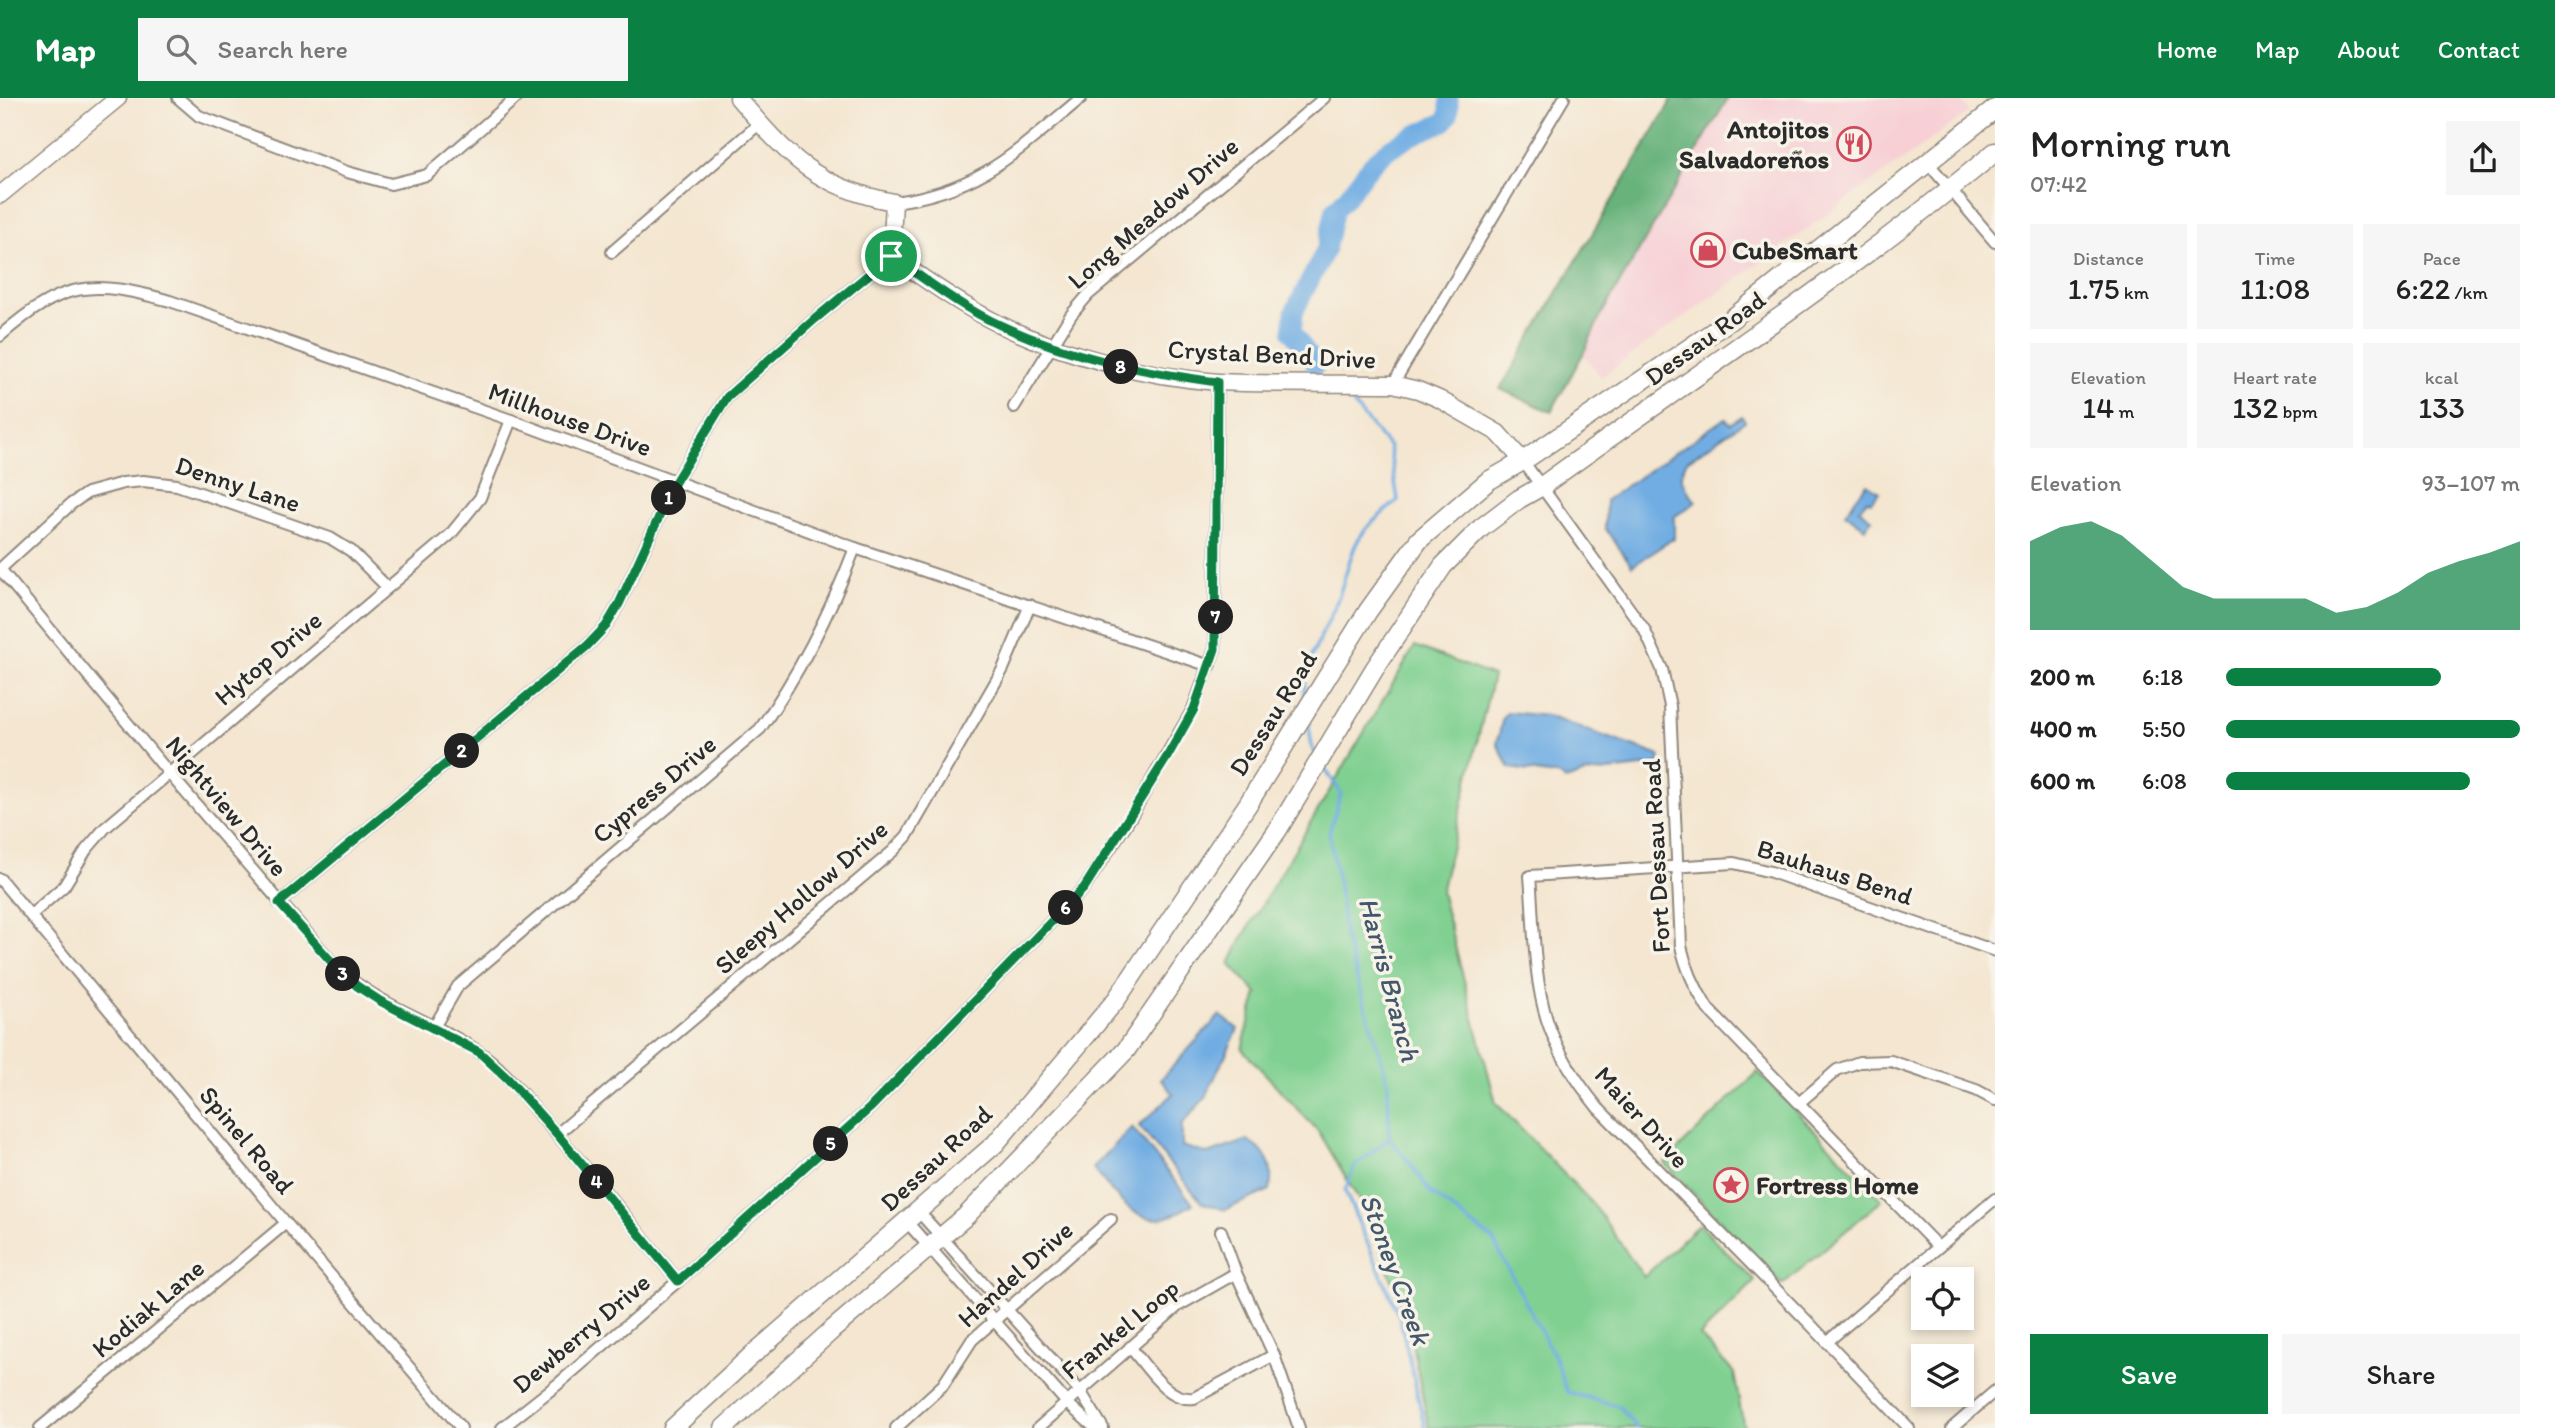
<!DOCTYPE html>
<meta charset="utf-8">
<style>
:root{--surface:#fff;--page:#f6f6f6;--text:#222;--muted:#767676;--accent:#0b8043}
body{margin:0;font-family:Itim,sans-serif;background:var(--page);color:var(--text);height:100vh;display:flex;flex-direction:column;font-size:26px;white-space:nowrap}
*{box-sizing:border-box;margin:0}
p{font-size:23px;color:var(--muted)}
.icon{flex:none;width:38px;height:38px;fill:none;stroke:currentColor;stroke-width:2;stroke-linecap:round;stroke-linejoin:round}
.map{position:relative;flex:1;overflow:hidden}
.panel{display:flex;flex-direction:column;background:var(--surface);width:560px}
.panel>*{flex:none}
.buttons{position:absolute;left:1911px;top:1169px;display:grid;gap:14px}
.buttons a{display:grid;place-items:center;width:63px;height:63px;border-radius:0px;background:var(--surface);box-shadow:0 4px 10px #0003;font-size:35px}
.pin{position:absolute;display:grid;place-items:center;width:60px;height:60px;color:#fff;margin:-30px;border:4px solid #fff;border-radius:50%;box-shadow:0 2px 7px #0007}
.km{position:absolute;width:35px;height:35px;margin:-18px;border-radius:50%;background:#222;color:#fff;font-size:19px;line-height:35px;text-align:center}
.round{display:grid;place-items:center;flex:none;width:74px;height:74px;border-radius:0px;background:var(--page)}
.headline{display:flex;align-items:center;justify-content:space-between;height:119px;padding:0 35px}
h1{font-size:38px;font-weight:600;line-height:52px}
.metrics{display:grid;grid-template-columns:repeat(3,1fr);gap:10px;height:119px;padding:7px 35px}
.metrics div{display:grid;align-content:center;border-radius:0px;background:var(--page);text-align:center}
.metrics b{font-size:30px;font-weight:600}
.metrics small{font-size:19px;font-weight:400}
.metrics p{font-size:19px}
.chart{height:196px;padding:14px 35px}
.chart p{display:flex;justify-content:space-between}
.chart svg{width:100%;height:126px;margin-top:7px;fill:var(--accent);opacity:.7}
.button{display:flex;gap:14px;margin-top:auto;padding:14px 35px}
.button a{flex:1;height:80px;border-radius:0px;background:var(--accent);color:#fff;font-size:28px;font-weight:600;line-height:80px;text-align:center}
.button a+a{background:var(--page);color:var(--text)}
ul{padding:0 35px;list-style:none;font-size:23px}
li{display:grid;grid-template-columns:112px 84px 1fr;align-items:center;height:52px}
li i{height:18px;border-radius:9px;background:var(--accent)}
header{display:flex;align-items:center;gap:42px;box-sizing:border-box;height:98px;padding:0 35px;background:var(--accent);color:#fff}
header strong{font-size:33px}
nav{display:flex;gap:38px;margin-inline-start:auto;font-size:24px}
.search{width:490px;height:63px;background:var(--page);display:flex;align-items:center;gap:18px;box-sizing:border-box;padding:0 24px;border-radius:0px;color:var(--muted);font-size:26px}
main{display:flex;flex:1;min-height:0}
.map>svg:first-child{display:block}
.built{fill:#f7cfd5}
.green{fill:#80d091;stroke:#567e5e;stroke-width:2}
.forest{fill:#68b27b;stroke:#4a6e53;stroke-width:2}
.water{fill:#71ade3;stroke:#4e6c87;stroke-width:2}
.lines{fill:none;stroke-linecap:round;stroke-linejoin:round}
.stream{stroke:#71ade3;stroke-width:3.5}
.river{stroke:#71ade3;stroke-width:19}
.street-casing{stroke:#90887e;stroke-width:14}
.secondary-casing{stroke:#90887e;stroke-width:19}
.primary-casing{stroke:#90887e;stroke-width:21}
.street{stroke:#fff;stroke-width:10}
.secondary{stroke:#fff;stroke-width:16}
.primary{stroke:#fff;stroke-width:18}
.route-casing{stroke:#fff;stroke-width:14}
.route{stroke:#0b8043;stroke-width:9}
.labels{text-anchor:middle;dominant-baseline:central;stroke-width:7;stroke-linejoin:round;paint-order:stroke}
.poi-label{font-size:26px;font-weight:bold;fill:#2b2b2b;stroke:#f7f3e8;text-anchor:start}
.street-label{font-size:26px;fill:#2b2b2b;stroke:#f7f3e8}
.water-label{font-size:28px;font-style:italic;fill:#44586b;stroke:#f7f3e8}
</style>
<header>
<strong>Map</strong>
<div class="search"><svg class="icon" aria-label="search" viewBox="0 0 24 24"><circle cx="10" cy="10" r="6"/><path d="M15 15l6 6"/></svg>Search here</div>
<nav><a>Home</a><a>Map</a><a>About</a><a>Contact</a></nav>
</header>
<main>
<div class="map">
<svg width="1995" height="1330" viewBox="0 0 1995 1330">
<rect width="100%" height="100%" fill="#f7f3e8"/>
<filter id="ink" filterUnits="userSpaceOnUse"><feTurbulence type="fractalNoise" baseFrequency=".0143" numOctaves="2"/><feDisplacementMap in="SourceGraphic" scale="14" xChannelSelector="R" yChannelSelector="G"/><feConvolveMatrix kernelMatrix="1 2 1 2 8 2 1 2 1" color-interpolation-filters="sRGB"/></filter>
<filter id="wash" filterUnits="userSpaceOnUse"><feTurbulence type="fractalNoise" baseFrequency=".00686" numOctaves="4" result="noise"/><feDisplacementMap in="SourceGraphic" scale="28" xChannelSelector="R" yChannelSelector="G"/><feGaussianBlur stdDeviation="1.57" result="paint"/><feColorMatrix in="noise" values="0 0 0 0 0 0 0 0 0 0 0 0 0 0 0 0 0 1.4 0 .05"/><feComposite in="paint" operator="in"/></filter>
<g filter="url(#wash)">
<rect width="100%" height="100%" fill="#f4e6d0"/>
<path class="built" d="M1728 0H1960L1969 14 1601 279 1583 256 1600 219Z"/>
<g class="green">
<path d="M1415 548 1493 578 1441 794 1496 1005 1593 1106 1644 1179 1699 1126 1755 1183 1700 1238 1734 1275 1744 1330H1429L1408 1226 1369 1119 1319 1034 1242 951 1257 895 1230 866 1240 844Z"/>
<path d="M1758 974 1882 1102 1782 1187 1664 1065Z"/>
</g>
<path class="forest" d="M1673 0H1728L1600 219 1583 256 1551 314 1500 291Z"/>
<g class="water">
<path d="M1742 318 1745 323 1687 363C1675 380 1686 390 1696 404L1674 419V440L1632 468 1605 430 1606 402 1725 320 1730 326Z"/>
<path d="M1867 386 1879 394 1871 404 1867 402 1859 411 1872 421 1865 430 1845 415Z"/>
<path d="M1508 614 1547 618 1660 658 1658 667 1583 676 1565 682 1561 678 1510 670 1497 646 1503 619Z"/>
<path d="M1220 917 1238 931 1205 1000 1182 1026V1048L1208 1056 1248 1042C1269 1057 1274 1066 1270 1092L1225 1112 1202 1105 1139 1028 1173 996 1161 981Z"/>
<path d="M1132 1029 1193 1106C1184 1111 1173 1119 1163 1120 1132 1126 1110 1090 1093 1070Z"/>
</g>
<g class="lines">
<g class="stream">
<path d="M1305 601C1300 568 1326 533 1337 503 1344 485 1348 464 1356 446 1365 428 1383 415 1398 402L1389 349 1353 306"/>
<path d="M1308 622 1312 650 1315 655"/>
<path d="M1323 668 1341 695 1329 735 1340 796 1344 837 1388 984 1389 1040 1410 1065 1430 1094 1493 1142 1555 1260 1567 1294 1619 1308 1637 1330"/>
<path d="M1389 1040 1354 1069 1345 1093 1400 1220 1425 1330"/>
</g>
<path class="river" d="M1316 267 1292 234 1294 214 1326 151 1335 111C1351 98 1359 80 1373 65 1393 44 1419 35 1444 24L1449 17V0"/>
</g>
</g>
<g filter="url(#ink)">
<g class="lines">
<g class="street-casing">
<g id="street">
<path d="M178 0 199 18 347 74 391 86 427 77 516 0"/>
<path d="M1929 66 1995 144"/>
<path d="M894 104C980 93 1017 53 1081 0"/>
<path d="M612 154 760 25"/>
<path d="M0 238C63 183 91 181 170 203L511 322 855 450 1210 568"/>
<path d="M1393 286 1564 0"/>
<path d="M1014 309 1071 217 1088 197 1324 0"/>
<path d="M1523 363 1644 531 1662 571 1670 608 1681 848C1686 871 1695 890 1708 911L1938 1149"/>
<path d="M387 489 351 453 330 440 177 387 143 383 123 385 87 395 71 406 0 471 168 674 337 870C381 910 432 922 479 954 502 969 520 994 538 1015 587 1069 632 1127 678 1183"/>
<path d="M0 781 286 1125 461 1330"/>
<path d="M279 805 587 548 606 528 619 506 675 384 727 299 815 221 891 158"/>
<path d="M31 817 64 788 86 752 105 730 450 437 480 400 511 322"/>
<path d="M434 929 458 888 760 631C800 575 830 515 855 450"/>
<path d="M1800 1004 1837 972 1859 964 1891 963 1976 992 1995 1002"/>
<path d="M557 1036 893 753 907 738 1003 571 1030 507"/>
<path d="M919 1114 1080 1293 1103 1330"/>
<path d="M907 1124 1067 1305 1095 1330"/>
<path d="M1221 1133 1236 1175 1274 1257 1299 1330"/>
<path d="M1827 1244 1995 1101"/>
<path d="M1130 1249C1146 1267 1167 1304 1194 1300L1274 1257"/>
<path d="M40 1330 286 1125"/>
<path d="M502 1330 558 1286 678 1183 870 1010 1084 790 1127 725 1193 611 1215 551 1217 284"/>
<path d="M896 1330 943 1287 972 1242 1111 1121"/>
<path d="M1038 1330 1178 1208 1236 1175"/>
<path d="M1909 1330 1812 1228 1598 1010C1577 984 1557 954 1547 922 1533 879 1534 823 1530 778L1734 765 1771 774 1995 853"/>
<path d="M1952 1330 1995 1293"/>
</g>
</g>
<g class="secondary-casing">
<g id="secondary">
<path d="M738 0C788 58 816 90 894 104L891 158C926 182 961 207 999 226 1062 257 1148 279 1218 284 1276 287 1335 285 1393 286L1418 292 1439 301 1498 335 1523 363"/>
<path d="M0 97 118 0"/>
</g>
</g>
<g class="primary-casing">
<g id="primary">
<path d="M673 1330 750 1259 995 1046 1116 902 1248 706 1368 513 1419 442 1488 383 1523 363 1729 223 1995 11"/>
<path d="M724 1330 832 1232 966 1118 1126 952 1277 733 1375 570 1443 468 1481 430 1519 401 1542 388C1694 278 1851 175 1995 54"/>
</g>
</g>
<use href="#street" class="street"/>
<use href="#secondary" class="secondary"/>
<use href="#primary" class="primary"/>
</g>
</g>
<g class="lines" filter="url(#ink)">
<g class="route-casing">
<path id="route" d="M891 158C926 182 961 209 1000 227 1069 259 1142 274 1217 284L1215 551 1194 611 1167 659 1084 790 870 1010 678 1183 557 1036 508 981 479 954 380 903 357 888 337 870 279 805 587 548 606 528 619 506 675 384 727 299 815 221Z"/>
</g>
<use href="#route" class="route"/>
</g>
<defs>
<g id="restaurant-ring" transform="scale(1.75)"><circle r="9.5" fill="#f7f3e8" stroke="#d1495b" stroke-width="1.5"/><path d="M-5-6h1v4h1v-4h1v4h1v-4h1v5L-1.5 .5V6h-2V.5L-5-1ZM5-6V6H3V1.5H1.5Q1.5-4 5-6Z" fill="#d1495b"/></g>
<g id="shop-ring" transform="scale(1.75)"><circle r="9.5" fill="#f7f3e8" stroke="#d1495b" stroke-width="1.5"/><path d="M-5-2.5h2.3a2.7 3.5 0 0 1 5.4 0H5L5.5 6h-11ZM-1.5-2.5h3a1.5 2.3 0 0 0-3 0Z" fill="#d1495b"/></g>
<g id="sight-ring" transform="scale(1.75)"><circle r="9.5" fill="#f7f3e8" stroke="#d1495b" stroke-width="1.5"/><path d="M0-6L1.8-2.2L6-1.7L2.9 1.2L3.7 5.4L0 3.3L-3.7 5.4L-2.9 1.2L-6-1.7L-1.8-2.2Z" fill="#d1495b"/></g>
</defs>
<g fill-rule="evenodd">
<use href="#restaurant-ring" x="1854" y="46"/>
<use href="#shop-ring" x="1708" y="152"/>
<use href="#sight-ring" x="1731" y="1087"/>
</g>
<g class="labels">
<g class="poi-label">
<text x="1829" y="31" text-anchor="end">Antojitos<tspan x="1829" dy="30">Salvadoreños</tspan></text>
<text x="1732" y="152">CubeSmart</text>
<text x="1756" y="1087">Fortress Home</text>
</g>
<g class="street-label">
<text transform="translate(1153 115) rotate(-41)">Long Meadow Drive</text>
<text transform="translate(1705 240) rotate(-36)">Dessau Road</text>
<text transform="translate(1272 256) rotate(3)">Crystal Bend Drive</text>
<text transform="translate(570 321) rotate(20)">Millhouse Drive</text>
<text transform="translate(238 386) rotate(18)">Denny Lane</text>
<text transform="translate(268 560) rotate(-40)">Hytop Drive</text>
<text transform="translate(1273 615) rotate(-58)">Dessau Road</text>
<text transform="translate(654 691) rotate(-40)">Cypress Drive</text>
<text transform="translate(227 708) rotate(50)">Nightview Drive</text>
<text transform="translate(1656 758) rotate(-93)">Fort Dessau Road</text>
<text transform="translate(1835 774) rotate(18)">Bauhaus Bend</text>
<text transform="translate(801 799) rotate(-41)">Sleepy Hollow Drive</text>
<text transform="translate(1642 1019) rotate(48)">Maier Drive</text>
<text transform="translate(247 1042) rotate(50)">Spinel Road</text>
<text transform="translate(936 1060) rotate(-43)">Dessau Road</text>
<text transform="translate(1015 1176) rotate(-42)">Handel Drive</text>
<text transform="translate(148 1210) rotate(-40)">Kodiak Lane</text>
<text transform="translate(1120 1231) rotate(-39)">Frankel Loop</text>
<text transform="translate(581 1235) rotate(-40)">Dewberry Drive</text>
</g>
<g class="water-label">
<text transform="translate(1390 881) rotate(75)">Harris Branch</text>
<text transform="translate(1396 1171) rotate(70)">Stoney Creek</text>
</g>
</g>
</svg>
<div class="buttons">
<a><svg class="icon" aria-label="locate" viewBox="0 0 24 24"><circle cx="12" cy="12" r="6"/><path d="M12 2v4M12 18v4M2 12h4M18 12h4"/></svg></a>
<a><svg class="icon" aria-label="layers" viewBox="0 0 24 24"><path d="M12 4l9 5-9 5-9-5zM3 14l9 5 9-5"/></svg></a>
</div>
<div class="pin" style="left:891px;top:158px;background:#1e9e55"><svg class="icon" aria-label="arrive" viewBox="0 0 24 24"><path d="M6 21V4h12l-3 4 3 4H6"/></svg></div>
<b class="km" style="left:669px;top:400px">1</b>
<b class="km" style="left:462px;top:653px">2</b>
<b class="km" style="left:343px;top:876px">3</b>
<b class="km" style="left:597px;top:1084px">4</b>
<b class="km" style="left:831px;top:1046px">5</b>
<b class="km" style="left:1066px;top:810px">6</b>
<b class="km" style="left:1216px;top:519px">7</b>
<b class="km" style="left:1121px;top:269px">8</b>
</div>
<section class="panel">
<div class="headline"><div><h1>Morning run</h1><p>07:42</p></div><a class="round"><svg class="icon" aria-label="share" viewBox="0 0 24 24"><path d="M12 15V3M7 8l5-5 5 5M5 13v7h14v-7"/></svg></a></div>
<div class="metrics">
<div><p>Distance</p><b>1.75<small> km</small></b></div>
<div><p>Time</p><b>11:08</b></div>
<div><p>Pace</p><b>6:22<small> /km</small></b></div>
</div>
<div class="metrics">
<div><p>Elevation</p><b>14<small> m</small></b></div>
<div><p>Heart rate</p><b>132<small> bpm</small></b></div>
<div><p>kcal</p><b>133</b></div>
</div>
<div class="chart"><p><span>Elevation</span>93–107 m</p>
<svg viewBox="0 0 160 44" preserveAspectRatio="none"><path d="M0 44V13L10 8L20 6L30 11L40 20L50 29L60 33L70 33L80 33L90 33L100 38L110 36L120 31L130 24L140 20L150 17L160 13V44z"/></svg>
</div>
<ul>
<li><b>200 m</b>6:18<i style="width:73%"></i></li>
<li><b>400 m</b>5:50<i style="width:100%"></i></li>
<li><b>600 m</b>6:08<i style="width:83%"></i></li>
</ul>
<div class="button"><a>Save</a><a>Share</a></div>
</section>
</main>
